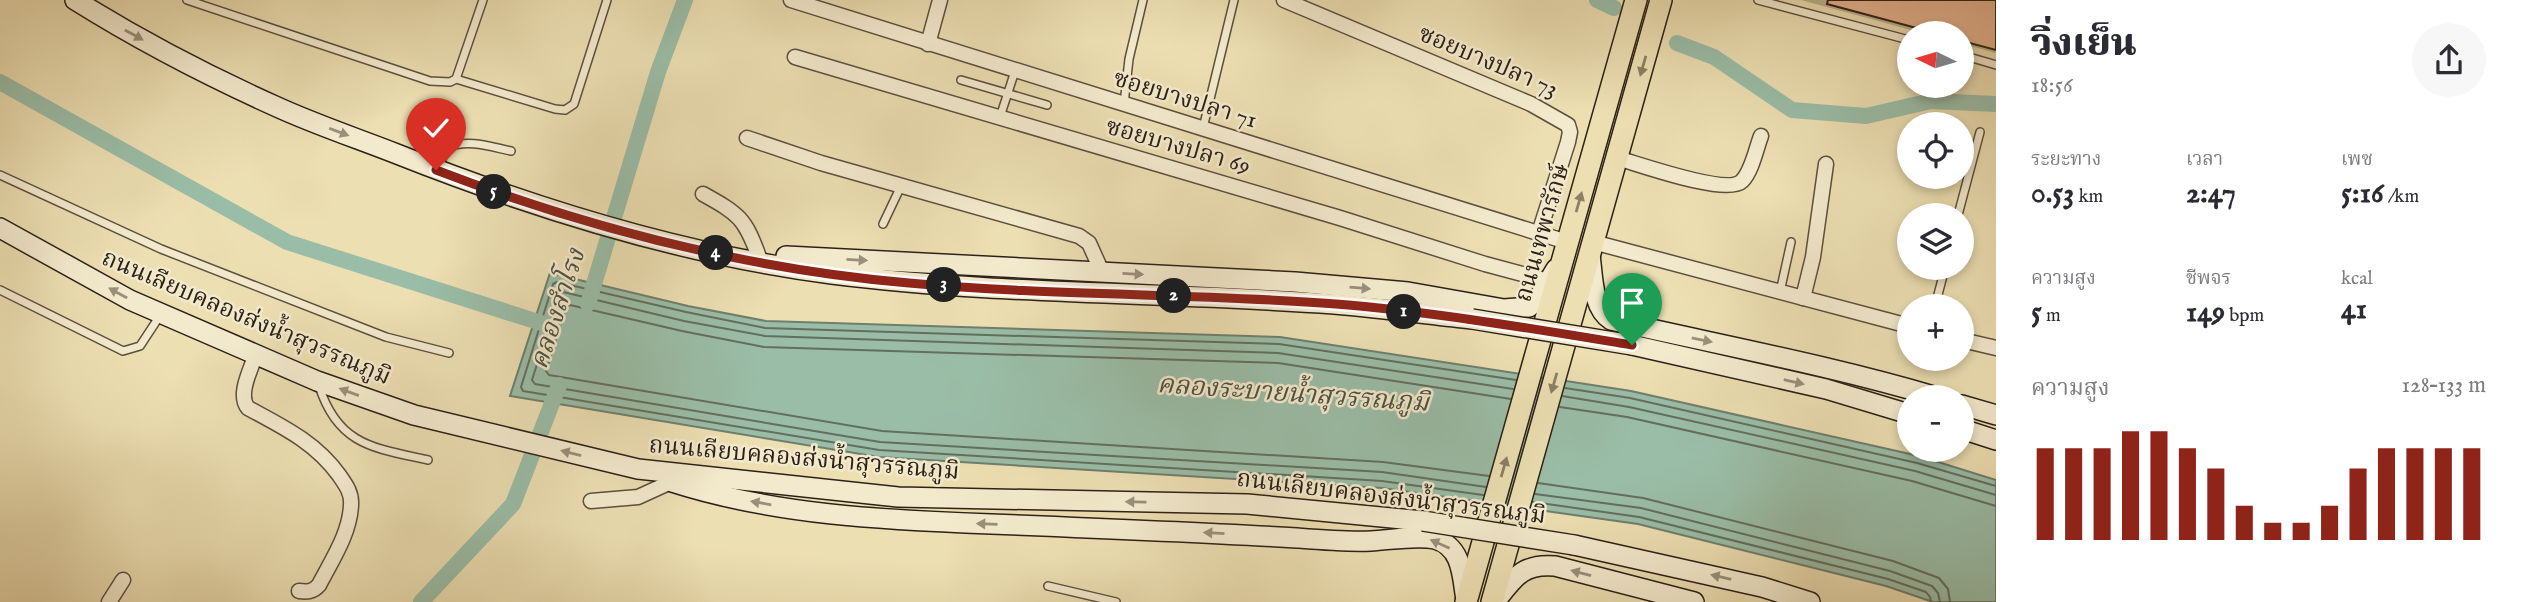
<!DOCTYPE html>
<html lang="th">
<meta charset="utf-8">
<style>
:root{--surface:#fff;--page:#f7f7f7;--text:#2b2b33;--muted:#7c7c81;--accent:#8f2418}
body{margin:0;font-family:"IM FELL English","Noto Serif Thai",serif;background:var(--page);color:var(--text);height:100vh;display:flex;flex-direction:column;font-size:26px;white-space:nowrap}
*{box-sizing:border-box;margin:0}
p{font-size:23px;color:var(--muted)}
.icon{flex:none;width:38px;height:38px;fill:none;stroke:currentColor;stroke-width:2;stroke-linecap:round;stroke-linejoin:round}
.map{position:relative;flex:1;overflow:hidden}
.panel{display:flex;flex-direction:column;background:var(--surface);width:525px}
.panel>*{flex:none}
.needle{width:46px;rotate:275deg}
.tools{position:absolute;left:1897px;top:21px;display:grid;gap:14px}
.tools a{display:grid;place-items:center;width:77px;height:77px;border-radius:50%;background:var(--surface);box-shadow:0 4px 10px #0003;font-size:35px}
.pin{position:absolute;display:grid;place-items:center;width:60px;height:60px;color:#fff;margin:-72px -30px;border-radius:50% 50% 50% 0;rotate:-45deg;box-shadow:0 0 7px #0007}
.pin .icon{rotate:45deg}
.km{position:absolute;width:35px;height:35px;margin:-18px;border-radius:50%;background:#222;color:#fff;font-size:19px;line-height:35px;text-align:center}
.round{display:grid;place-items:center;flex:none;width:74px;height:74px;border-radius:37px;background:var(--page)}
.headline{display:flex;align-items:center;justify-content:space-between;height:119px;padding:0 35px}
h1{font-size:38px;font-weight:800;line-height:52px}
.stats{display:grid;grid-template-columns:repeat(3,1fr);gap:10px;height:119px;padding:7px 35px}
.stats div{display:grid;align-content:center}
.stats b{font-size:30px;font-weight:800}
.stats small{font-size:19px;font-weight:400}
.stats p{font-size:19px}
.chart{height:196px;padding:14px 35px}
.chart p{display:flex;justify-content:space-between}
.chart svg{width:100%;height:126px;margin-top:7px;stroke:var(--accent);stroke-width:6}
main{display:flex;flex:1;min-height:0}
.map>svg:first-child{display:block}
.water{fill:#9abda7;stroke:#6e7f6d;stroke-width:2}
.shadow{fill:#0003}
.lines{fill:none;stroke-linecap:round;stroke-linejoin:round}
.shore{stroke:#626f5f;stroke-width:2}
.canal{stroke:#9abda7;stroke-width:16}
.building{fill:#e6b491;stroke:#2b2117;stroke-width:2}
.lane-casing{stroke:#5b503e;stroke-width:10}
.street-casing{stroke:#5b503e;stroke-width:17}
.secondary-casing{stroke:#2b2117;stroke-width:22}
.primary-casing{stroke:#2b2117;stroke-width:24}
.lane{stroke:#f3eacd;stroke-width:7}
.street{stroke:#f3eacd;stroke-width:14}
.secondary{stroke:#f3eacd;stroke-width:19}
.primary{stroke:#ecdfb2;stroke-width:21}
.secondary-bridge-casing{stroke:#2b2117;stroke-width:22;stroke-linecap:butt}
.secondary-bridge{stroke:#f3eacd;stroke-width:19}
.oneway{fill:#99907b}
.oneway2{fill:#8c8064}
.route-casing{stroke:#fff;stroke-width:14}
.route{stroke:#8f2418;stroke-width:9}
.labels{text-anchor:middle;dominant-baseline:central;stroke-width:5;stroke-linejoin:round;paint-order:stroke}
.street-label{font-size:24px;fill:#2b2117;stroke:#f3eacd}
.water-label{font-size:26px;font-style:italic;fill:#4c5042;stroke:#f3eacd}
</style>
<main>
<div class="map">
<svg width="1996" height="602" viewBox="0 0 1996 602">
<rect width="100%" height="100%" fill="#ecdfb2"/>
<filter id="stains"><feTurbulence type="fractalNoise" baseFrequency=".00286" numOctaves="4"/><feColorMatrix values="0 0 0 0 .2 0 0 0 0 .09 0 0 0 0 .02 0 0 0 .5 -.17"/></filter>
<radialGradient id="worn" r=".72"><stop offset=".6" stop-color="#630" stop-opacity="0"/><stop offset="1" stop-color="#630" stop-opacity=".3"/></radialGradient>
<path class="water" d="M550 273 688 306 766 321 1280 337 1631 391 1919 456 1996 480V602H1933L1886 586 1638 524 1382 488 879 457 510 396Z"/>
<path class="shadow" d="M1801 0H1996V53L1962 44V33H1922Z"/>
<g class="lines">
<g class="shore">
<path d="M1565 388 1630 398 1917 463 1996 486"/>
<path d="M1562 396 1629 407 1915 471 1996 495"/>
<path d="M1560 407 1627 417 1912 481 1996 506"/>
<path d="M1489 476 1383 462 882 431 549 375 546 371 566 307 570 305 682 331 764 347 1278 363 1511 399"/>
<path d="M1538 483 1643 498 1893 561 1939 578 1948 589 1950 602"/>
<path d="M1486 487 1382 472 880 442 535 384 532 380 559 295 563 292 684 321 765 336 1278 353 1513 389"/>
<path d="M1535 494 1641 508 1890 571 1932 586 1938 593 1940 602"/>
<path d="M1483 495 1382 481 879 450 523 391 521 387 553 284 557 282 686 312 765 328 1279 344 1516 380"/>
<path d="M1533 502 1639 517 1888 579 1926 592 1930 597 1931 602"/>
</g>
<g class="canal">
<path d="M1597 0 1614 8"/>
<path d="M1677 43 1714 57 1792 110 1866 116 1931 101 1996 104"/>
<path d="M0 82 287 242 554 327"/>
<path d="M588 304 658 72 685 0"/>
<path d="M421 602 513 504 559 385"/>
</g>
</g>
<path class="building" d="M1828 0H1996V50L1962 41V33H1935L1827 4Z"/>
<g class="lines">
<g class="lane-casing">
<g id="lane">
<path d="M187 0 430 81 450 82 456 79 555 109 565 110 574 104 607 0"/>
<path d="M1758 0 1909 40"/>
<path d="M1962 55 1996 65"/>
<path d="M456 79 483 0"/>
<path d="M961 80 1047 105"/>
<path d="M1124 104 1129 59 1143 0"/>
<path d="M1000 117 1015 71"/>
<path d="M1203 128 1234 0"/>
<path d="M436 169 449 147C469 139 491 147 511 151"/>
<path d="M0 175 161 249 386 337 449 353"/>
<path d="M1958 215 1980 132"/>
<path d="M883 224 901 186"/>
<path d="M0 290 123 351 140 346 161 314"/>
<path d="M1780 292 1791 242"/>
<path d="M1935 306 1945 268"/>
<path d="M319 386C338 445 373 448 428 460"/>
<path d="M1048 586 1116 602"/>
</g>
</g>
<g class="street-casing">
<g id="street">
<path d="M791 0 1567 242"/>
<path d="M1284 0 1531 104 1568 125 1570 132 1568 142 1539 233"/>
<path d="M928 44 940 0"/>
<path d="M795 57 1340 218 1485 264 1548 281"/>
<path d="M747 138 821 163 1079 236 1089 243 1102 272"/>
<path d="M1617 158C1639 164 1727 196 1742 181 1752 171 1756 149 1761 136"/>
<path d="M703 194C739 214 745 218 759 257"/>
<path d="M1593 242 1909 326"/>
<path d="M1803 298 1813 257 1826 164"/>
<path d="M1962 340 1996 348"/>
<path d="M256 354C251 369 237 395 248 408 283 427 315 442 339 475 346 485 352 493 351 505 350 533 332 560 319 585 313 592 307 592 299 591"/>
<path d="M591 501 638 497 671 482"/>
<path d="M109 602 123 580"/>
</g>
</g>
<g class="secondary-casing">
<g id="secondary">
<path d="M75 0C139 40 206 75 275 106 314 124 356 138 397 154 536 209 683 255 832 274 998 295 1167 292 1334 304 1380 308 1426 314 1472 319"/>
<path d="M0 228 130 300 317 381 414 415 638 469 898 497 1247 504 1423 521"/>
<path d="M1590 255C1593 276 1592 308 1611 320 1720 345 1829 365 1937 397"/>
<path d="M786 256 1295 282 1408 292 1504 309 1529 307 1539 297 1556 269"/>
<path d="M1632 345 1826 389 1909 414"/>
<path d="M1962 405 1996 415"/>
<path d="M1962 429 1996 440"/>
<path d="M672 482C775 515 884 520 991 524 1093 528 1195 532 1297 538 1322 540 1346 542 1371 541 1391 540 1416 535 1435 539 1463 547 1462 577 1466 600"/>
<path d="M1574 545 1762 587 1810 602"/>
<path d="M1495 602C1514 578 1522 563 1555 566L1694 602"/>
</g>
</g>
<g class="primary-casing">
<g id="primary">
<path d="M1466 602 1636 0"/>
<path d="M1492 602 1661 0"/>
</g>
</g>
<use href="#lane" class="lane"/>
<use href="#street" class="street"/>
<use href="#secondary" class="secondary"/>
<use href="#primary" class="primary"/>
<g class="secondary-bridge-casing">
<g id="secondary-bridge">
<path d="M1472 319 1632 345"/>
<path d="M1423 521 1574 545"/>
</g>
</g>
<use href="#secondary-bridge" class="secondary-bridge"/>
</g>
<defs><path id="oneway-solid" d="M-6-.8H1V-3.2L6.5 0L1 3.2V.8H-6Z" transform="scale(1.75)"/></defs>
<g class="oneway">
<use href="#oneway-solid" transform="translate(134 35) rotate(29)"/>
<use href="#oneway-solid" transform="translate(339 132) rotate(21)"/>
<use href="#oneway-solid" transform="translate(857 260) rotate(3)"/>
<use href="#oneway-solid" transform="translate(1133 274) rotate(3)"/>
<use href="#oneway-solid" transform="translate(1360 288) rotate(5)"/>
<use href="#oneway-solid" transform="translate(118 293) rotate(-151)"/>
<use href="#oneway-solid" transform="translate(1702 340) rotate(11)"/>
<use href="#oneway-solid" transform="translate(1794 382) rotate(13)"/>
<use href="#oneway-solid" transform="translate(349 392) rotate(-160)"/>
<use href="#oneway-solid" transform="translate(571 453) rotate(-166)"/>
<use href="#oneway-solid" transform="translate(1136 502) rotate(-179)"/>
<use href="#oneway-solid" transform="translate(761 503) rotate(-170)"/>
<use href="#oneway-solid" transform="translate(987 524) rotate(-178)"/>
<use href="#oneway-solid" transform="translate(1214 533) rotate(-177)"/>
<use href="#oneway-solid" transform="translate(1440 544) rotate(-156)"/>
<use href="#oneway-solid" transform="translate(1581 573) rotate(-165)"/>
<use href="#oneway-solid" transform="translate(1721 577) rotate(-167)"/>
</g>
<g class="oneway2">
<use href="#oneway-solid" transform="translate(1643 66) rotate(106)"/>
<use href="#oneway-solid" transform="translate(1579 202) rotate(-74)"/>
<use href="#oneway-solid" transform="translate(1554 383) rotate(106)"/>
<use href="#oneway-solid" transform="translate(1504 467) rotate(-74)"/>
</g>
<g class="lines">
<g class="route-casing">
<path id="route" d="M436 170C587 228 748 269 909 283 1051 296 1194 293 1336 304 1435 312 1534 329 1632 345"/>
</g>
<use href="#route" class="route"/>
</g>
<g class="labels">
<g class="street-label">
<text transform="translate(1488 62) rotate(23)">ซอยบางปลา 73</text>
<text transform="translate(1185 100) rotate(17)">ซอยบางปลา 71</text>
<text transform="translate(1178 147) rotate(16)">ซอยบางปลา 69</text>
<text transform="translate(1543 233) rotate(-74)">ถนนเทพารักษ์</text>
<text transform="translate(246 318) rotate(23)">ถนนเลียบคลองส่งน้ำสุวรรณภูมิ</text>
<text transform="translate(804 459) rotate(5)">ถนนเลียบคลองส่งน้ำสุวรรณภูมิ</text>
<text transform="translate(1391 498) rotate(7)">ถนนเลียบคลองส่งน้ำสุวรรณภูมิ</text>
</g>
<g class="water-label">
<text transform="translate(558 309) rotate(-72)">คลองสำโรง</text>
<text transform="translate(1293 394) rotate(4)">คลองระบายน้ำสุวรรณภูมิ</text>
</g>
</g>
<rect width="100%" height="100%" filter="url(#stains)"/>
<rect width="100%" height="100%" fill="url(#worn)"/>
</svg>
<div class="tools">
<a><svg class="needle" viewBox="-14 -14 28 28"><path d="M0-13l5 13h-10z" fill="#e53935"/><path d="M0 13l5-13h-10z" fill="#7c7c81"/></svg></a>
<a><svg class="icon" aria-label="locate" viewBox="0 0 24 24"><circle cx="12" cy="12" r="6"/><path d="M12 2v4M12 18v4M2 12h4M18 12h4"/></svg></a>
<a><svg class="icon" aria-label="layers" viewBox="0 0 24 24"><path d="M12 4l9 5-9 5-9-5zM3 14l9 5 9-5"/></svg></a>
<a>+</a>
<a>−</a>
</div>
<div class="pin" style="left:1632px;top:345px;background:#1e9e55"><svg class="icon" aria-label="arrive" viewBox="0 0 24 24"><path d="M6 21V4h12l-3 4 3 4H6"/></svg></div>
<div class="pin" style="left:436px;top:170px;background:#d93025"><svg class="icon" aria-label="check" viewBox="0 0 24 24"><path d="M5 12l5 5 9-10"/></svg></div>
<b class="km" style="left:1404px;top:312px">1</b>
<b class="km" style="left:1174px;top:296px">2</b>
<b class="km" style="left:944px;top:285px">3</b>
<b class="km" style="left:716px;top:253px">4</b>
<b class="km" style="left:494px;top:192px">5</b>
</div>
<section class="panel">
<div class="headline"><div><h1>วิ่งเย็น</h1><p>18:56</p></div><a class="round"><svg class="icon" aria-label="share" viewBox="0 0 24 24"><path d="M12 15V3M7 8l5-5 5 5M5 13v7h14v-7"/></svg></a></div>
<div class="stats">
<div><p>ระยะทาง</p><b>0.53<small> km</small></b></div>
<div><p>เวลา</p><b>2:47</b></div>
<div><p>เพซ</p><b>5:16<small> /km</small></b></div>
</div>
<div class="stats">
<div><p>ความสูง</p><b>5<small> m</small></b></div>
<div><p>ชีพจร</p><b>149<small> bpm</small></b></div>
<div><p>kcal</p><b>41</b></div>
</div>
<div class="chart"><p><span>ความสูง</span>128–133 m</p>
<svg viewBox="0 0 160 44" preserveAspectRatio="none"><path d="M5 44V12M15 44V12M25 44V12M35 44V6M45 44V6M55 44V12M65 44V19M75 44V32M85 44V38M95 44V38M105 44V32M115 44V19M125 44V12M135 44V12M145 44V12M155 44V12"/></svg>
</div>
</section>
</main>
